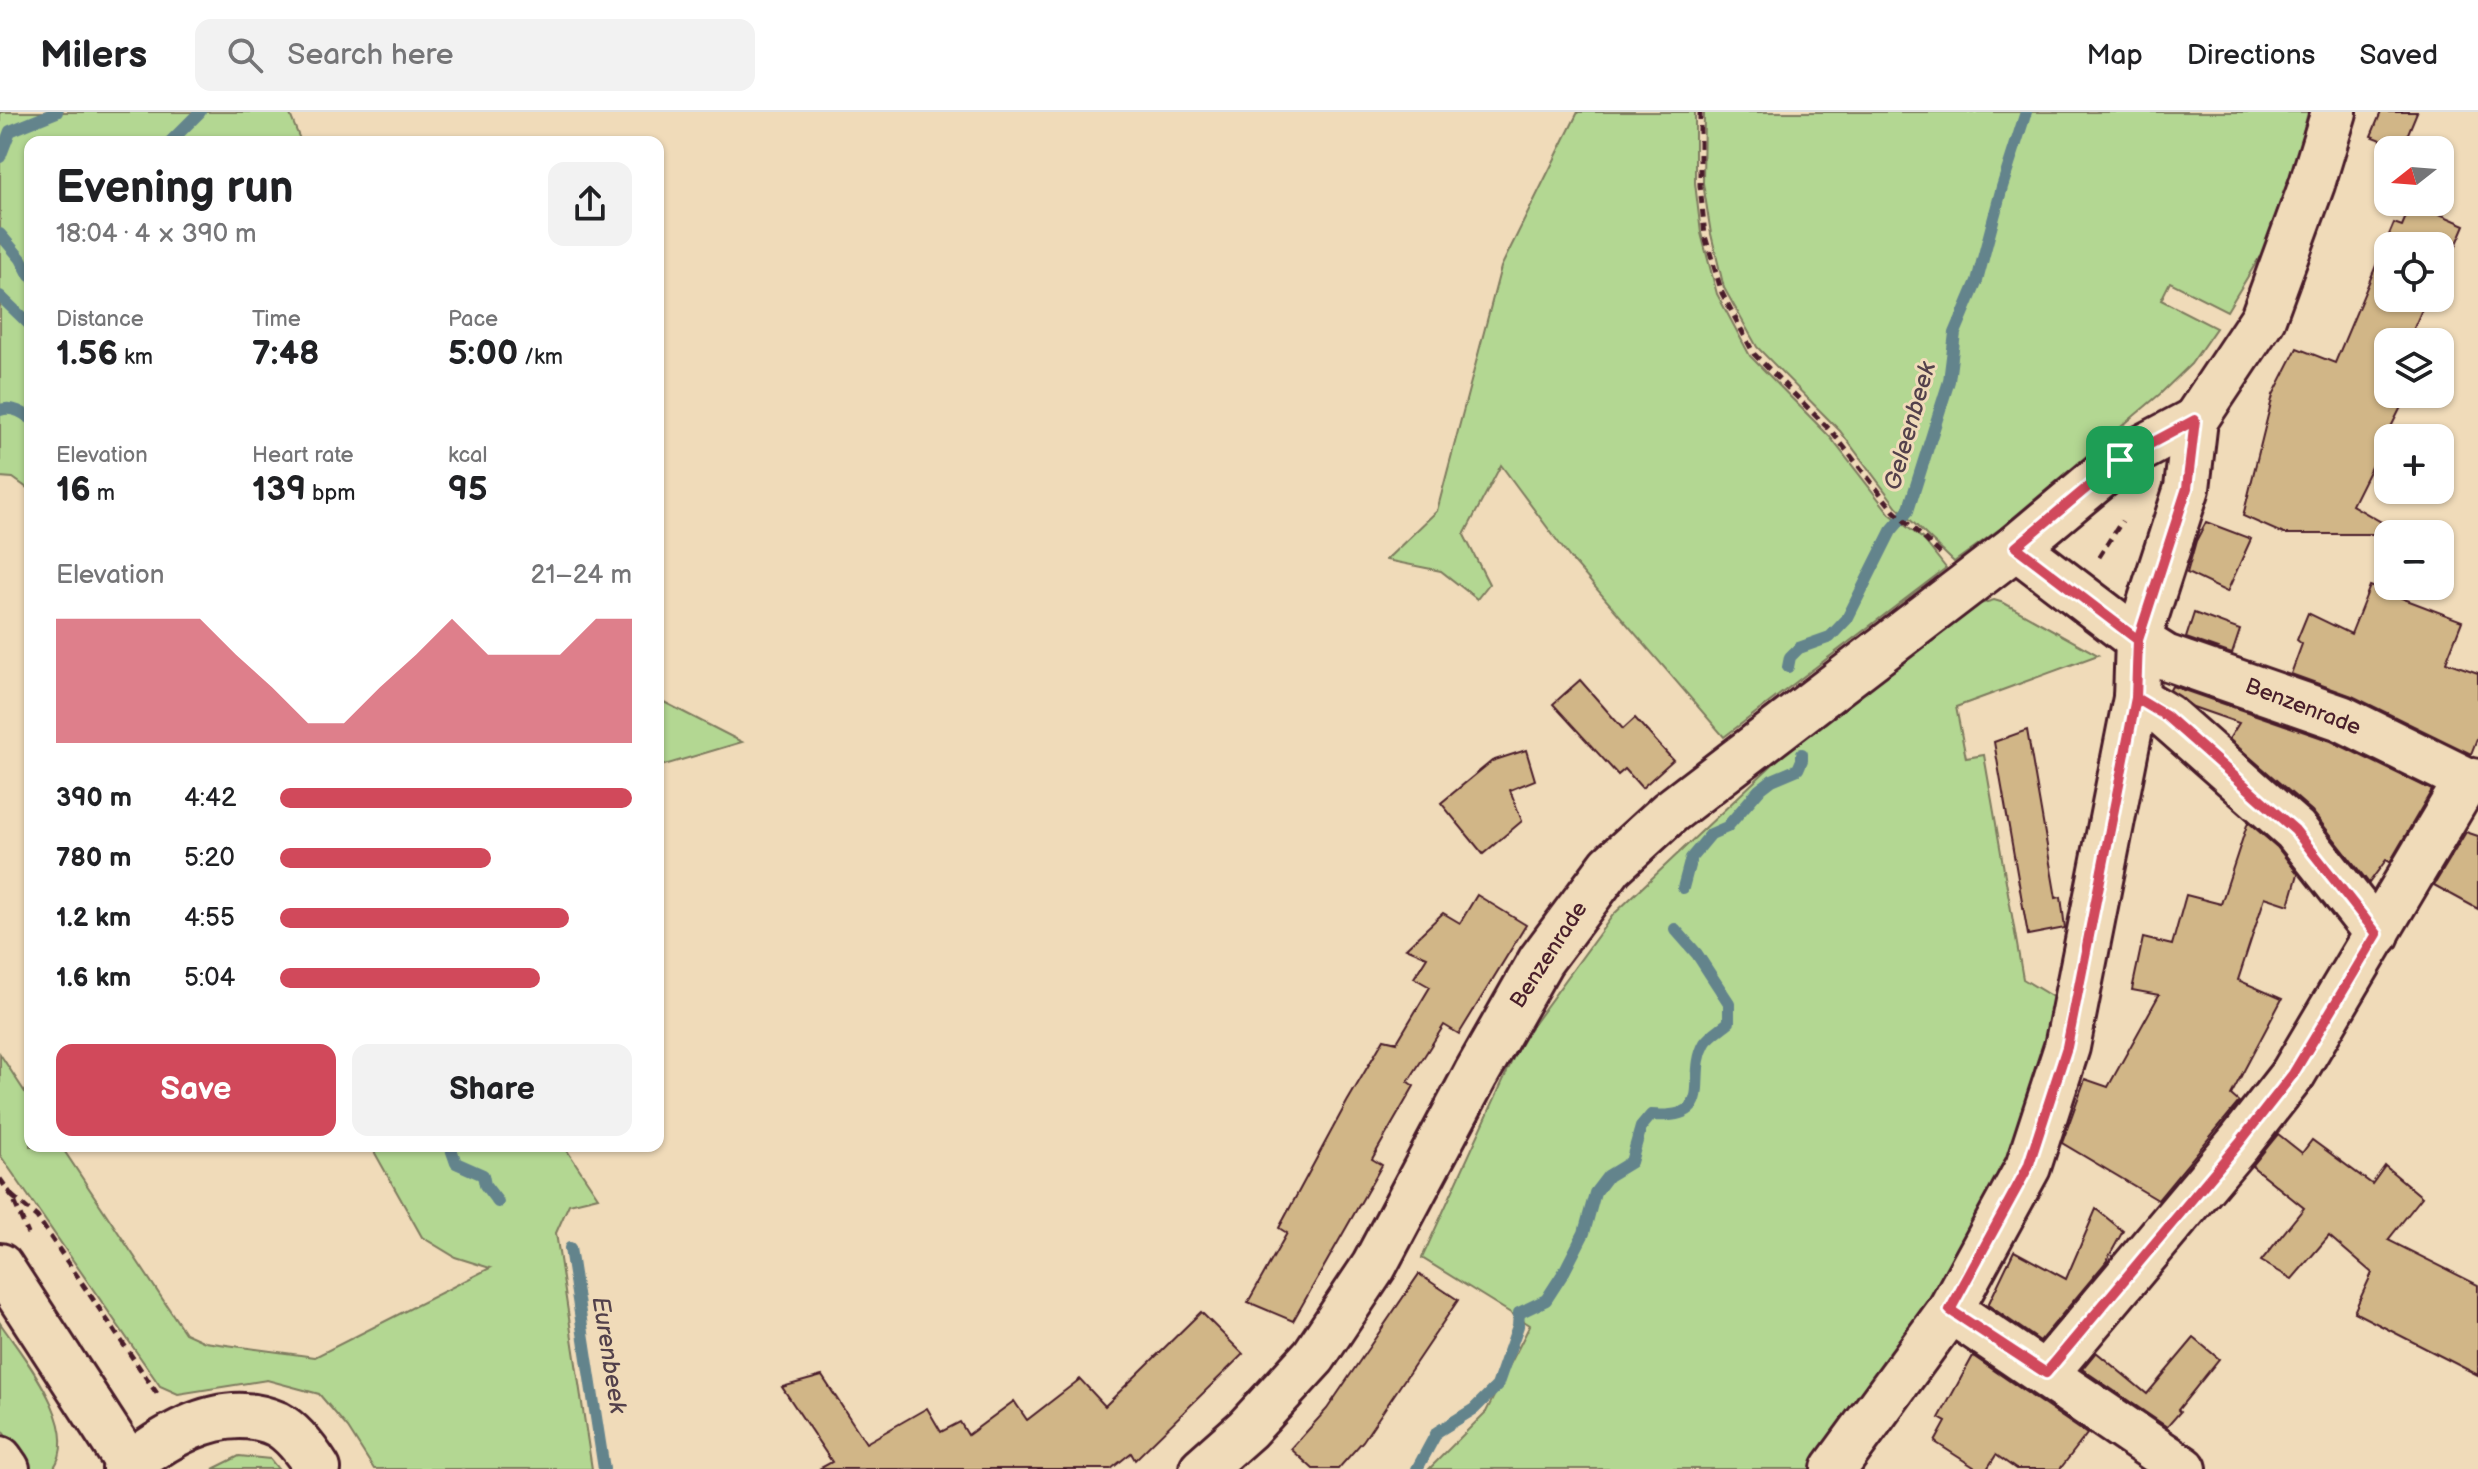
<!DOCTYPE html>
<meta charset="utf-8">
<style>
:root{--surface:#fff;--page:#f2f2f2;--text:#202124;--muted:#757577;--line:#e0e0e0;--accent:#d1495b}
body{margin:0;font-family:"Balsamiq Sans",sans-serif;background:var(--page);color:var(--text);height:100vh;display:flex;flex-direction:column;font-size:30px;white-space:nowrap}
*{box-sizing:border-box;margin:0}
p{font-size:26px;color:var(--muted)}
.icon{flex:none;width:44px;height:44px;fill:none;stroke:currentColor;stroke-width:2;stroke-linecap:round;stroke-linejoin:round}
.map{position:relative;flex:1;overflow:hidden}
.panel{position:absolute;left:24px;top:24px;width:640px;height:1016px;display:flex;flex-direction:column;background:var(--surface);border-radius:16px;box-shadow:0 2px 6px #0004}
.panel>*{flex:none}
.needle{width:52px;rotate:253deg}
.controls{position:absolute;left:2374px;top:24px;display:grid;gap:16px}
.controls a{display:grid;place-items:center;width:80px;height:80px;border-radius:16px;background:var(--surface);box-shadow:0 2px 6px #0004;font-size:40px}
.pin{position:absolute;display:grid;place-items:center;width:68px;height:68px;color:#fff;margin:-34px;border-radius:16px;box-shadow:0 4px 12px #0006}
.round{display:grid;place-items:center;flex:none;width:84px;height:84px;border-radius:16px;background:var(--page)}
.headline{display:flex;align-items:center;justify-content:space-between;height:136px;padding:0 32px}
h1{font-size:44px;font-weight:800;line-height:60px}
.figures{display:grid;grid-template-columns:repeat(3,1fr);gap:12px;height:136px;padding:8px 32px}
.figures div{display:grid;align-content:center}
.figures b{font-size:34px;font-weight:800}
.figures small{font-size:22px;font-weight:400}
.figures p{font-size:22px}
.chart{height:224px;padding:16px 32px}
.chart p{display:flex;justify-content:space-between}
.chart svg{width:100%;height:144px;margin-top:8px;fill:var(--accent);opacity:.7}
.button{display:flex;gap:16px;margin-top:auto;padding:16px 32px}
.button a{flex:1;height:92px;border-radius:16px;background:var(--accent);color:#fff;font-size:32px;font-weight:800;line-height:92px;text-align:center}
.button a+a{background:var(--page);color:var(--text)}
ul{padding:0 32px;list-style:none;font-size:26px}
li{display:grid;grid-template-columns:128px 96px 1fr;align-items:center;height:60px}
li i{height:20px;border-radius:10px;background:var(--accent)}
header{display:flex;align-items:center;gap:48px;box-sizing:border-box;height:112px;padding:0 40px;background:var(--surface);border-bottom:2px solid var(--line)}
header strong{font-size:38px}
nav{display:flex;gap:44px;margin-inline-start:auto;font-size:28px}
.search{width:560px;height:72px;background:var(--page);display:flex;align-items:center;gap:20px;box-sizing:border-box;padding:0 28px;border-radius:16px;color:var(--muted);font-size:30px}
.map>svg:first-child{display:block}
.green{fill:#b3d792;stroke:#7e7b5e;stroke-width:2}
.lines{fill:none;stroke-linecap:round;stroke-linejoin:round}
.stream{stroke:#64848c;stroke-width:12}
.building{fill:#d1b687;stroke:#4a1f2b;stroke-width:2}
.minor-casing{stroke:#4a1f2b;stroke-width:50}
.path{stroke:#4a1f2b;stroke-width:5;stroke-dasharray:8 6;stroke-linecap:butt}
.minor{stroke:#f0dbb9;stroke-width:44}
.route-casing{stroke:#fff;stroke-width:16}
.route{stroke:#d1495b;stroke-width:10}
.labels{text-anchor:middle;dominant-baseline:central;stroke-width:6;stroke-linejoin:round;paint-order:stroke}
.street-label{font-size:22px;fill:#4a1f2b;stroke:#f0dbb9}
.water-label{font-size:24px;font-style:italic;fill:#53414b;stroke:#f0dbb9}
</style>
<header>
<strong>Milers</strong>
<div class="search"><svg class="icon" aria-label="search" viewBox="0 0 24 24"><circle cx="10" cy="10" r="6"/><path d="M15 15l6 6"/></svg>Search here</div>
<nav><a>Map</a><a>Directions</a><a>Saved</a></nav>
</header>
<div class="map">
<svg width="2478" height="1357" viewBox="0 0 2478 1357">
<rect width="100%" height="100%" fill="#f0dbb9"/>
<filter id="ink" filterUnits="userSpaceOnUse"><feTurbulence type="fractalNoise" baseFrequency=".0125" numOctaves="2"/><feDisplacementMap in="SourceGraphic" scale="16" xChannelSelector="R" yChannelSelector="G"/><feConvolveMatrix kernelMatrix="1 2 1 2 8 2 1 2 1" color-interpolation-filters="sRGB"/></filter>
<g filter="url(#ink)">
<g class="green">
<path d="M0 0H289L301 30H30V378L13 366 0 365Z"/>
<path d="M1578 0H1695V71L1701 121 1717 182 1750 244 1830 325 1890 402 1923 427 1946 456 1724 625 1570 446 1501 353 1464 423 1489 472 1477 487 1441 459 1386 448 1437 399 1501 155Z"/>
<path d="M1704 0H2308L2295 54 2265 136 2227 199 2170 170 2161 188 2216 216 2191 252 2160 282 2001 416 1954 450 1897 395 1840 319 1757 235 1724 176 1711 122 1703 71Z"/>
<path d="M1994 488 2004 491 2098 543 1956 595 1966 646 1984 643 2023 867 2061 890 1983 1120 1814 1357H1429L1486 1300 1530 1213 1422 1146 1521 929 1613 803 1844 585 1973 494Z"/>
<path d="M658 587 742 630 658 655Z"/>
<path d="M0 942 30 988V1034H61L185 1221 205 1230 315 1245 490 1156 455 1145 422 1125 371 1034H564L598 1085 569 1092 556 1121 592 1357H374L348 1316 319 1282 267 1268 178 1282 160 1274 0 1043Z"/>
<path d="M0 1211C23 1245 83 1316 53 1357H30L0 1316Z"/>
<path d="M239 1344 270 1347 278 1357H213Z"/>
</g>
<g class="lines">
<g class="stream">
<path d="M170 30 200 0"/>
<path d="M0 45 10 19 57 0"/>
<path d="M0 122 21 147 30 164"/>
<path d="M0 184 30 213"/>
<path d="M0 298C11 294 21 299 30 306"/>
<path d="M1788 555 1790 545 1799 536 1830 525 1847 507 1891 419 1908 399 1949 269 1955 221 1977 169 2002 75 2026 0"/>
<path d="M1683 776 1691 746 1711 722 1727 715 1759 678 1772 668 1798 657 1802 648V642"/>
<path d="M450 1034 456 1051 483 1063 485 1073 498 1090"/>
<path d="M570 1136 604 1357"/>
<path d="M1417 1357 1437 1320 1474 1297 1497 1274 1518 1214 1519 1201 1546 1188 1564 1160 1584 1121 1595 1081 1608 1064 1631 1050 1641 1015 1651 1003C1720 1008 1685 966 1705 931 1710 923 1722 916 1729 910V891L1697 842 1675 817"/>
</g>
</g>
<g class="building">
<path d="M2381 0H2417L2402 36 2371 24Z"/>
<path d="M2412 90 2465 113 2444 162 2440 160V134H2388V186H2427L2408 230H2388V289L2401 295 2352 393 2402 422H2284L2243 404 2273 283 2297 236 2335 251 2394 111 2402 114Z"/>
<path d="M2206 410 2251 427 2227 480 2187 461 2196 429Z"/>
<path d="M2370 474 2462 509 2446 550 2478 561V624L2471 642 2352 584 2291 562 2302 532 2297 528 2308 501 2351 522Z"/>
<path d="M2194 501 2240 518 2232 542 2186 526Z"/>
<path d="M1580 568 1623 617 1635 606 1673 648 1642 676 1625 657 1618 663 1553 592Z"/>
<path d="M2172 574 2331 629 2432 678 2390 750 2386 748 2369 771 2312 699 2229 627 2239 611 2193 595 2170 578Z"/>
<path d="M2027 618 2056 786 2061 785 2065 816 2028 823 1994 630Z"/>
<path d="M1526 638 1535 668 1510 678 1522 709 1483 742 1441 691 1492 649Z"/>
<path d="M2248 710 2277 735 2298 762 2289 793 2265 785 2238 868 2282 887 2231 983 2239 990 2158 1088 2062 1031 2085 967 2108 975 2159 883 2132 878 2143 826 2172 833 2186 783 2221 792Z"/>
<path d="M2466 720 2478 724V797L2434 773Z"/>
<path d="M1477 783 1526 813 1459 922 1444 913 1408 970 1414 974 1372 1047 1382 1053 1293 1209 1248 1190 1287 1121 1279 1116 1347 990 1384 927 1397 930 1430 875 1414 866 1427 845 1406 836 1443 801 1460 811Z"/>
<path d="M2278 1022 2302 1041 2312 1028 2372 1072 2385 1054 2422 1085 2388 1128 2478 1173V1263L2354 1200 2372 1161 2329 1124 2292 1167 2261 1149 2304 1096 2252 1054Z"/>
<path d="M2096 1097 2123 1119 2106 1150 2040 1229 1988 1193 2014 1139 2066 1167Z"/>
<path d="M1419 1162 1458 1188 1363 1329 1338 1357H1313L1291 1337 1327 1297Z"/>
<path d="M1201 1200 1243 1242 1135 1348 1131 1341 1111 1357H819L832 1350 782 1275 822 1264 866 1331 927 1296 941 1320 960 1310 968 1323 1014 1289 1027 1308 1080 1267 1105 1294Z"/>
<path d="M2194 1226 2219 1247 2178 1298 2180 1300 2167 1315 2082 1257 2096 1240 2147 1282Z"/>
<path d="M1973 1244 2087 1322 2060 1357H2016L1996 1343 1987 1357H1977L1935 1330 1946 1310 1939 1306Z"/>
</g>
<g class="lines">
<g class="minor-casing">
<g id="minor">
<path d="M2016 435 2138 528 2165 545 2341 606 2467 668 2478 670"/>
<path d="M2136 586 2166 604 2295 718 2377 822"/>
<path d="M0 1154 132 1357"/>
<path d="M1950 1198 2184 1357"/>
<path d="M2046 1261 2239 1031 2293 962 2467 668"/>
<path d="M0 1347 7 1357"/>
<path d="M125 1357C165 1324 223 1287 277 1312 294 1321 308 1341 318 1357"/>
<path d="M1202 1357 1247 1317 1314 1244 1374 1154 1476 962 1541 848 1611 754 1670 700 2016 435 2120 348 2195 308"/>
<path d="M1834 1357 1950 1198 2028 1055 2067 935 2136 586 2138 528 2187 376 2195 308 2263 206 2312 72 2334 0"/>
</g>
</g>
<g class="path">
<path d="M1700 0V73L1705 124 1722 181 1754 242 1832 320 1894 399 1941 442"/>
<path d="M2099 445 2122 409"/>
<path d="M0 1067 12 1084 28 1122"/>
<path d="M12 1084 37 1105 160 1286"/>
</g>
<use href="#minor" class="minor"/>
</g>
</g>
<g class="lines" filter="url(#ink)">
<g class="route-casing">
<path id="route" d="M2120 348 2016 435 2138 528 2136 586 2067 935 2028 1055 1950 1198 2046 1261 2239 1031 2293 962 2377 822 2295 718 2166 604 2136 586 2138 528 2187 376 2195 308 2120 348"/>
</g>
<use href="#route" class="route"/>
</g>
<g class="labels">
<g class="street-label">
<text transform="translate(2303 595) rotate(21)">Benzenrade</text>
<text transform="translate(1549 843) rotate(-57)">Benzenrade</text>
</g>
<g class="water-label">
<text transform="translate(1910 314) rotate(-74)">Geleenbeek</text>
<text transform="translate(609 1243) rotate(81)">Eurenbeek</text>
</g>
</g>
</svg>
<div class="controls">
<a><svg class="needle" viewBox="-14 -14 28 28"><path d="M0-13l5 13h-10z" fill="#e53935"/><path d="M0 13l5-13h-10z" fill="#757577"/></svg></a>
<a><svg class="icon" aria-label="locate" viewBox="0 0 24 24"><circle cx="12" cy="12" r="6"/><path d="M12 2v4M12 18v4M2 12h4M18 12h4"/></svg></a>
<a><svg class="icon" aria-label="layers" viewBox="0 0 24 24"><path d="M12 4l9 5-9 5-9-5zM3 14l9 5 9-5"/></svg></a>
<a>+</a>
<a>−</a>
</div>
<div class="pin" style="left:2120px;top:348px;background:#1e9e55"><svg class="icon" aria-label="arrive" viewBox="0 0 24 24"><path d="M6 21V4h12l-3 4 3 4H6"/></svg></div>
<section class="panel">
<div class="headline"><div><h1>Evening run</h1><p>18:04 · 4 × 390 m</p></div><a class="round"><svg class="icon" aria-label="share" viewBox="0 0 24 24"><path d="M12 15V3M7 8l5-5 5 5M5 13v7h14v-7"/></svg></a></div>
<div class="figures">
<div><p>Distance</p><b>1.56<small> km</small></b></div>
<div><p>Time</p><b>7:48</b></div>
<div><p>Pace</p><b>5:00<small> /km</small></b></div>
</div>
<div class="figures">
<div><p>Elevation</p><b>16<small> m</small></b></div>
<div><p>Heart rate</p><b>139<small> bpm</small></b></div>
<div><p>kcal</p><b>95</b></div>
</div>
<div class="chart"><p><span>Elevation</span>21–24 m</p>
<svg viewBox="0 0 160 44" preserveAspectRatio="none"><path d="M0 44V6L10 6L20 6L30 6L40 6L50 17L60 27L70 38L80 38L90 27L100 17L110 6L120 17L130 17L140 17L150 6L160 6V44z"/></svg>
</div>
<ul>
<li><b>390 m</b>4:42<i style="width:100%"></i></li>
<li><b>780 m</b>5:20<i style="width:60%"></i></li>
<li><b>1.2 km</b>4:55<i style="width:82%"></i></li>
<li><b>1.6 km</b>5:04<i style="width:74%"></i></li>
</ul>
<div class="button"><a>Save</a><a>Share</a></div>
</section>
</div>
